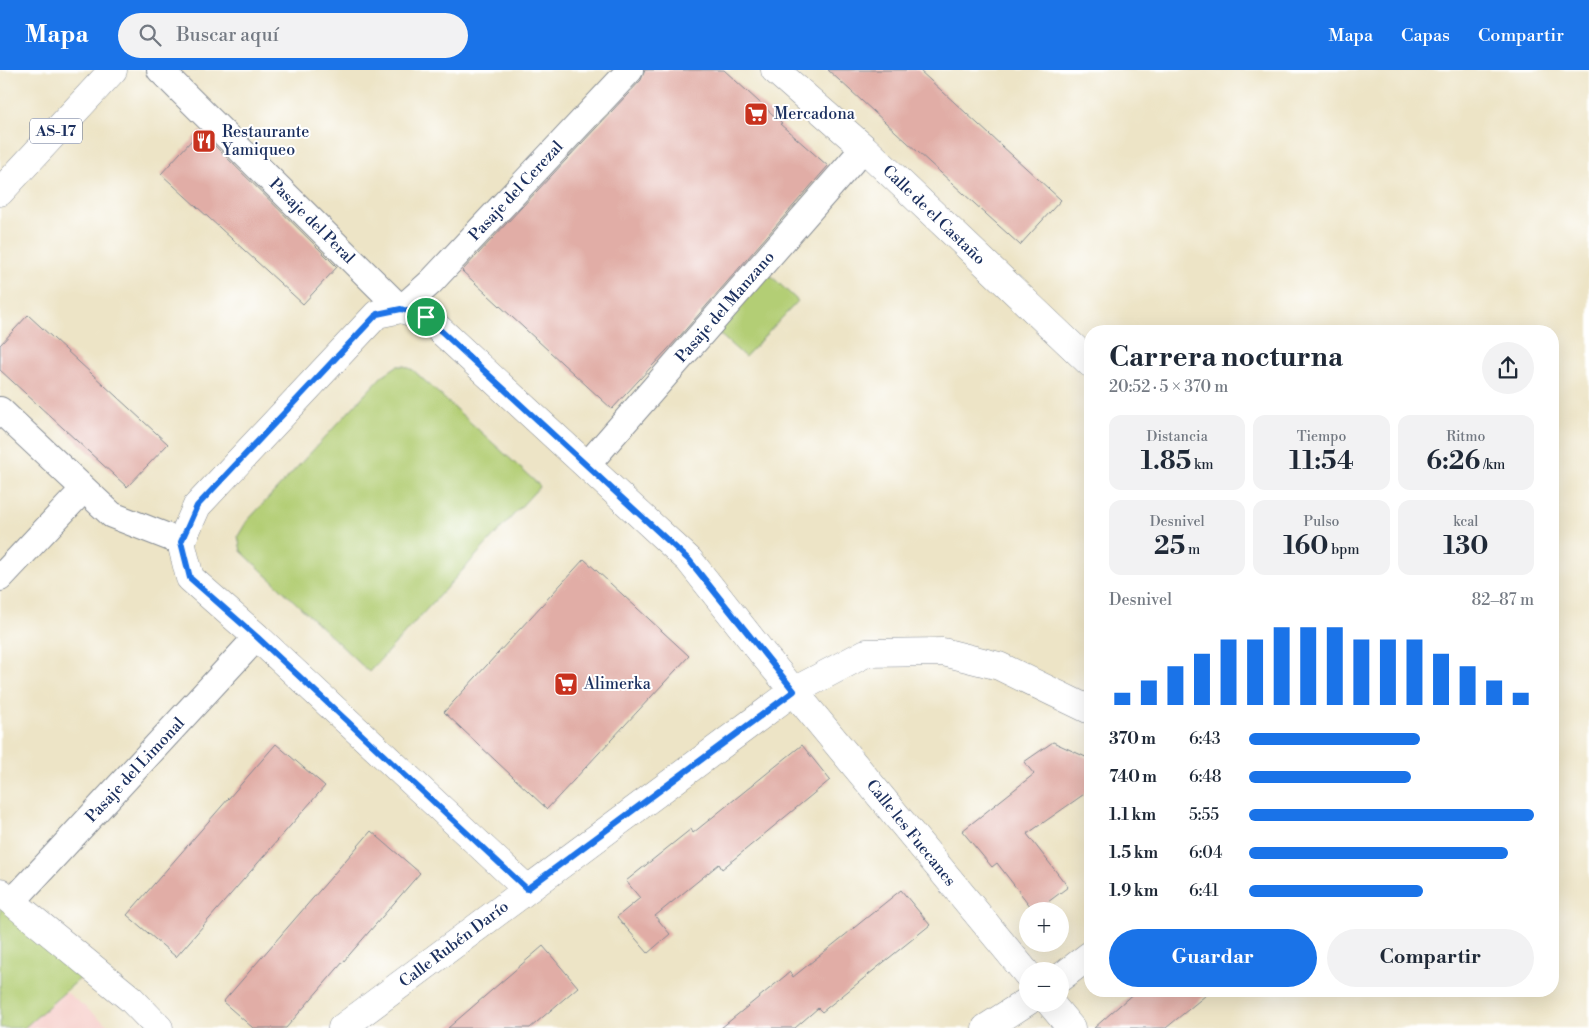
<!DOCTYPE html>
<html lang="es">
<meta charset="utf-8">
<style>
:root{--surface:#fff;--page:#f2f2f3;--text:#1f2937;--muted:#747a83;--accent:#1a73e8}
body{margin:0;font-family:"Libre Bodoni",serif;background:var(--page);color:var(--text);height:100vh;display:flex;flex-direction:column;font-size:19px;white-space:nowrap}
*{box-sizing:border-box;margin:0}
p{font-size:16px;color:var(--muted)}
.icon{flex:none;width:28px;height:28px;fill:none;stroke:currentColor;stroke-width:2;stroke-linecap:round;stroke-linejoin:round}
.map{position:relative;flex:1;overflow:hidden}
.details{position:absolute;left:1084px;top:255px;width:475px;height:672px;display:flex;flex-direction:column;background:var(--surface);border-radius:20px;box-shadow:0 5px 20px #0002}
.details>*{flex:none}
.fabs{position:absolute;left:1019px;top:832px;display:grid;gap:10px}
.fabs a{display:grid;place-items:center;width:50px;height:50px;border-radius:50%;background:var(--surface);box-shadow:0 5px 20px #0002;font-size:25px}
.pin{position:absolute;display:grid;place-items:center;width:42px;height:42px;color:#fff;margin:-21px;border:2px solid #fff;border-radius:50%;box-shadow:0 1px 5px #0007}
.round{display:grid;place-items:center;flex:none;width:52px;height:52px;border-radius:26px;background:var(--page)}
.summary{display:flex;align-items:center;justify-content:space-between;height:85px;padding:0 25px}
h1{font-size:28px;font-weight:700;line-height:38px}
.metrics{display:grid;grid-template-columns:repeat(3,1fr);gap:8px;height:85px;padding:5px 25px}
.metrics div{display:grid;align-content:center;border-radius:12px;background:var(--page);text-align:center}
.metrics b{font-size:25px;font-weight:700}
.metrics small{font-size:14px;font-weight:400}
.metrics p{font-size:14px}
.chart{height:140px;padding:10px 25px}
.chart p{display:flex;justify-content:space-between}
.chart svg{width:100%;height:90px;margin-top:5px;stroke:var(--accent);stroke-width:6}
.primary-button{display:flex;gap:10px;margin-top:auto;padding:10px 25px}
.primary-button a{flex:1;height:58px;border-radius:30px;background:var(--accent);color:#fff;font-size:20px;font-weight:700;line-height:58px;text-align:center}
.primary-button a+a{background:var(--page);color:var(--text)}
ul{padding:0 25px;list-style:none;font-size:16px}
li{display:grid;grid-template-columns:80px 60px 1fr;align-items:center;height:38px}
li i{height:12px;border-radius:6px;background:var(--accent)}
header{display:flex;align-items:center;gap:30px;box-sizing:border-box;height:70px;padding:0 25px;background:var(--accent);color:#fff}
header strong{font-size:24px}
nav{display:flex;gap:28px;margin-inline-start:auto;font-size:18px}
.search{width:350px;height:45px;background:var(--page);display:flex;align-items:center;gap:12px;box-sizing:border-box;padding:0 18px;border-radius:28px;color:var(--muted);font-size:19px}
.map>svg:first-child{display:block}
.built{fill:#f7d0cc}
.green{fill:#b3ce74;stroke:#677e69}
.building{fill:#e1ada6}
.lines{fill:none;stroke-linecap:round;stroke-linejoin:round}
.pedestrian-casing{stroke:#848a92;stroke-width:28}
.minor-casing{stroke:#848a92;stroke-width:29}
.primary-casing{stroke:#848a92;stroke-width:29}
.pedestrian{stroke:#fff;stroke-width:26}
.minor{stroke:#fff;stroke-width:28}
.primary{stroke:#fff;stroke-width:28}
.route-casing{stroke:#fff;stroke-width:10}
.route{stroke:#1a73e8;stroke-width:6}
.labels{text-anchor:middle;dominant-baseline:central;stroke-width:4;stroke-linejoin:round;paint-order:stroke}
.shield{fill:#fff;stroke:#5f6d8e;stroke-width:1}
.shield-label{font-size:15px;font-weight:bold;fill:#1b2f5e}
.poi-label{font-size:16px;fill:#1b2f5e;stroke:#fff;text-anchor:start}
.street-label{font-size:16px;fill:#1b2f5e;stroke:#fff}
</style>
<header>
<strong>Mapa</strong>
<div class="search"><svg class="icon" aria-label="search" viewBox="0 0 24 24"><circle cx="10" cy="10" r="6"/><path d="M15 15l6 6"/></svg>Buscar aquí</div>
<nav><a>Mapa</a><a>Capas</a><a>Compartir</a></nav>
</header>
<div class="map">
<svg width="1589" height="958" viewBox="0 0 1589 958">
<rect width="100%" height="100%" fill="#fff"/>
<filter id="ink" filterUnits="userSpaceOnUse"><feTurbulence type="fractalNoise" baseFrequency=".02" numOctaves="2"/><feDisplacementMap in="SourceGraphic" scale="10" xChannelSelector="R" yChannelSelector="G"/><feConvolveMatrix kernelMatrix="1 2 1 2 8 2 1 2 1" color-interpolation-filters="sRGB"/></filter>
<filter id="wash" filterUnits="userSpaceOnUse"><feTurbulence type="fractalNoise" baseFrequency=".0096" numOctaves="4" result="noise"/><feDisplacementMap in="SourceGraphic" scale="20" xChannelSelector="R" yChannelSelector="G"/><feGaussianBlur stdDeviation="1.12" result="paint"/><feColorMatrix in="noise" values="0 0 0 0 0 0 0 0 0 0 0 0 0 0 0 0 0 1.4 0 .05"/><feComposite in="paint" operator="in"/></filter>
<g filter="url(#wash)">
<rect width="100%" height="100%" fill="#ede4c6"/>
<path class="built" d="M66 922 109 956 111 958H24Z"/>
<g class="green">
<path d="M769 204 798 231 745 287 716 261Z"/>
<path d="M397 296H404L413 300 540 416 369 602 241 481 238 466 247 451 382 306Z"/>
<path d="M0 822 92 898 24 958H0Z"/>
</g>
<g id="blocks">
<g class="building">
<path d="M645 0H724L782 53 780 54 828 96 680 266 612 339 462 201 641 10Z"/>
<path d="M828 0H919L1061 130 1020 175Z"/>
<path d="M200 61 337 197 303 234 161 104Z"/>
<path d="M28 245 168 374 127 417 0 300V275Z"/>
<path d="M584 489 689 586 547 739 444 642Z"/>
<path d="M1053 672 1090 689V720L1027 764 1068 817 1036 841H1034L997 793 992 797 962 761 1034 704 1024 692Z"/>
<path d="M276 674 325 716 176 887 127 845Z"/>
<path d="M802 675 830 710 722 799 719 794 655 846 670 864 648 883 617 847 640 828 626 811 691 759 693 763Z"/>
<path d="M371 761 420 803 286 958H253L223 932Z"/>
<path d="M901 820 930 855 822 942 818 938 795 958H721L790 902 793 907Z"/>
<path d="M543 876 578 917 530 958H448Z"/>
<path d="M1136 921H1211L1166 958H1094Z"/>
</g>
</g>
</g>
<g filter="url(#ink)">
<use href="#blocks" fill-opacity="0" stroke="#848a92" stroke-width="1"/>
<g class="lines">
<g class="pedestrian-casing">
<g id="pedestrian">
<path d="M160 0 401 239 431 212 630 0"/>
<path d="M0 340 112 445 181 472"/>
<path d="M587 395 864 78"/>
<path d="M0 508 83 420"/>
<path d="M12 832 257 567"/>
</g>
</g>
<g class="minor-casing">
<g id="minor">
<path d="M775 0 864 78 1090 293"/>
<path d="M527 819 257 567 190 508 181 472 197 436 377 244 401 239 426 247 689 490 763 584 1028 905"/>
<path d="M0 822 131 929 159 958"/>
<path d="M1060 908 1090 885"/>
<path d="M1051 934 1071 958"/>
<path d="M342 958 794 621 866 583 943 582 999 596 1090 640"/>
<path d="M986 958 1028 931"/>
</g>
</g>
<g class="primary-casing">
<path id="primary" d="M0 122 113 0"/>
</g>
<use href="#pedestrian" class="pedestrian"/>
<use href="#minor" class="minor"/>
<use href="#primary" class="primary"/>
</g>
</g>
<g class="lines" filter="url(#ink)">
<g class="route-casing">
<path id="route" d="M401 239 426 247 689 490 794 621 527 819 257 567 190 508 181 472 197 436 377 244Z"/>
</g>
<use href="#route" class="route"/>
</g>
<defs>
<g id="supermarket-square" transform="scale(1.25)"><rect x="-9" y="-9" width="18" height="18" rx="4" fill="#c8321e" stroke="#fff"/><path d="M-6-5.5h2.5l.6 2H6L4.5 2H-2.5L-4.4-4H-6ZM-1.5 3.2a1.3 1.3 0 1 0 .1 0ZM3 3.2a1.3 1.3 0 1 0 .1 0Z" fill="#fff"/></g>
<g id="restaurant-square" transform="scale(1.25)"><rect x="-9" y="-9" width="18" height="18" rx="4" fill="#c8321e" stroke="#fff"/><path d="M-5-6h1v4h1v-4h1v4h1v-4h1v5L-1.5 .5V6h-2V.5L-5-1ZM5-6V6H3V1.5H1.5Q1.5-4 5-6Z" fill="#fff"/></g>
</defs>
<g fill-rule="evenodd">
<use href="#supermarket-square" x="756" y="44"/>
<use href="#restaurant-square" x="204" y="71"/>
<use href="#supermarket-square" x="566" y="614"/>
</g>
<g class="labels">
<rect class="shield" x="30" y="48.5" width="52" height="25" rx="4"/>
<g class="shield-label">
<text x="56" y="61">AS-17</text>
</g>
<g class="poi-label">
<text x="774" y="44">Mercadona</text>
<text x="222" y="62">Restaurante<tspan x="222" dy="18">Yamiqueo</tspan></text>
<text x="584" y="614">Alimerka</text>
</g>
<g class="street-label">
<text transform="translate(516 121) rotate(-47)">Pasaje del Cerezal</text>
<text transform="translate(934 145) rotate(44)">Calle de el Castaño</text>
<text transform="translate(312 151) rotate(45)">Pasaje del Peral</text>
<text transform="translate(725 237) rotate(-49)">Pasaje del Manzano</text>
<text transform="translate(135 700) rotate(-47)">Pasaje del Limonal</text>
<text transform="translate(911 763) rotate(51)">Calle les Fuecanes</text>
<text transform="translate(454 874) rotate(-37)">Calle Rubén Darío</text>
</g>
</g>
</svg>
<div class="fabs">
<a>+</a>
<a>−</a>
</div>
<div class="pin" style="left:426px;top:247px;background:#1e9e55"><svg class="icon" aria-label="arrive" viewBox="0 0 24 24"><path d="M6 21V4h12l-3 4 3 4H6"/></svg></div>
<section class="details">
<div class="summary"><div><h1>Carrera nocturna</h1><p>20:52 · 5 × 370 m</p></div><a class="round"><svg class="icon" aria-label="share" viewBox="0 0 24 24"><path d="M12 15V3M7 8l5-5 5 5M5 13v7h14v-7"/></svg></a></div>
<div class="metrics">
<div><p>Distancia</p><b>1.85<small> km</small></b></div>
<div><p>Tiempo</p><b>11:54</b></div>
<div><p>Ritmo</p><b>6:26<small> /km</small></b></div>
</div>
<div class="metrics">
<div><p>Desnivel</p><b>25<small> m</small></b></div>
<div><p>Pulso</p><b>160<small> bpm</small></b></div>
<div><p>kcal</p><b>130</b></div>
</div>
<div class="chart"><p><span>Desnivel</span>82–87 m</p>
<svg viewBox="0 0 160 44" preserveAspectRatio="none"><path d="M5 44V38M15 44V32M25 44V25M35 44V19M45 44V12M55 44V12M65 44V6M75 44V6M85 44V6M95 44V12M105 44V12M115 44V12M125 44V19M135 44V25M145 44V32M155 44V38"/></svg>
</div>
<ul>
<li><b>370 m</b>6:43<i style="width:60%"></i></li>
<li><b>740 m</b>6:48<i style="width:57%"></i></li>
<li><b>1.1 km</b>5:55<i style="width:100%"></i></li>
<li><b>1.5 km</b>6:04<i style="width:91%"></i></li>
<li><b>1.9 km</b>6:41<i style="width:61%"></i></li>
</ul>
<div class="primary-button"><a>Guardar</a><a>Compartir</a></div>
</section>
</div>
